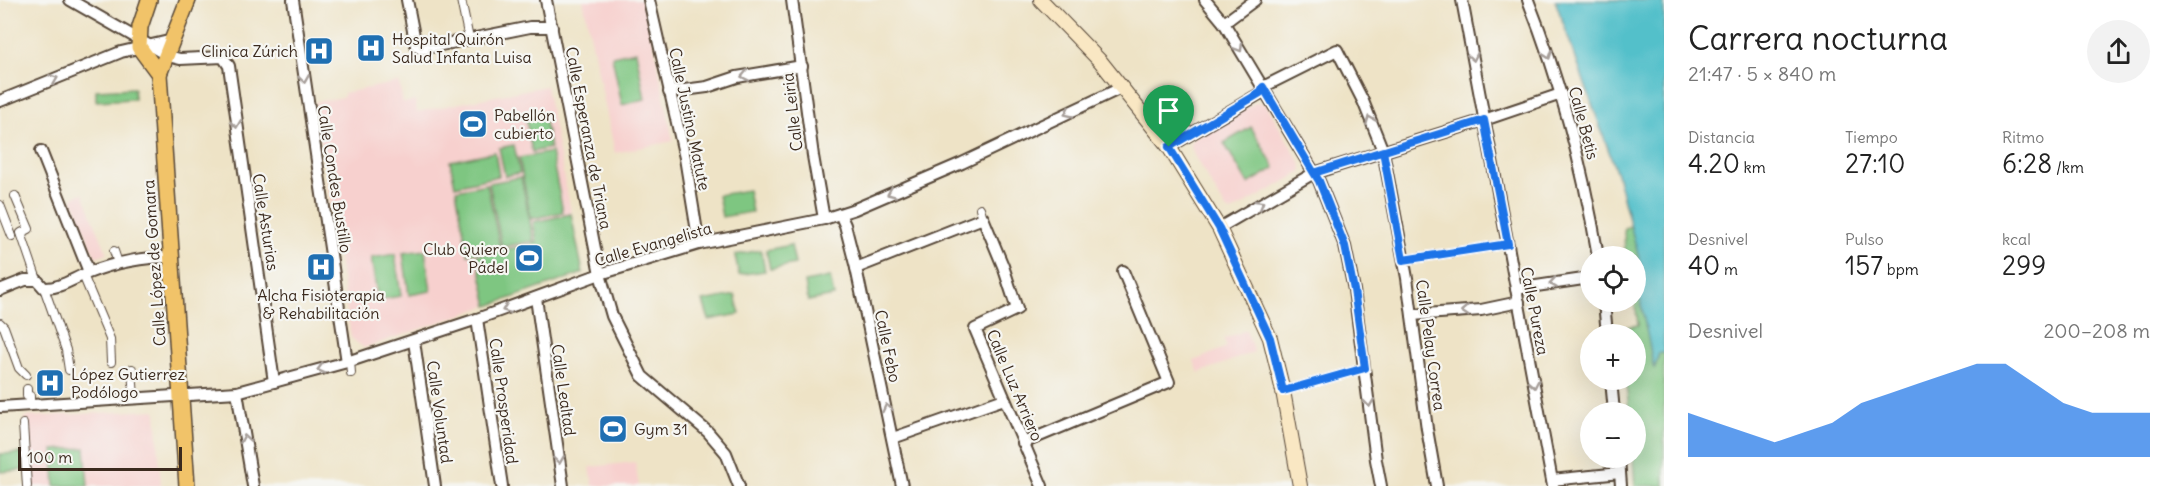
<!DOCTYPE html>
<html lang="es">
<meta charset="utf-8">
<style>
:root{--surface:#fff;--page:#f2f2f2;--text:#222;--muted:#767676;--accent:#1a73e8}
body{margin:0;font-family:Delius,sans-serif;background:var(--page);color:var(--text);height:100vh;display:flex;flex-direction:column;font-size:22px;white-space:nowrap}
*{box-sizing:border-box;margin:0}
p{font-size:20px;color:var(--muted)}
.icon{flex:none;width:33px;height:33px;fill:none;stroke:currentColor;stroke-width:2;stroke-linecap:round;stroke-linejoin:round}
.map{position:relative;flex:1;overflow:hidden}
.details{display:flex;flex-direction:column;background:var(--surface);width:510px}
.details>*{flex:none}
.tools{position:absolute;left:1580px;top:246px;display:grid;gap:12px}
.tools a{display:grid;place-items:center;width:66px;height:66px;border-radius:50%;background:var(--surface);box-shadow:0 6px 24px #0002;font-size:30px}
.scale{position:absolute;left:18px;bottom:15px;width:164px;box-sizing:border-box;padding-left:6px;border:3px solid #3b2a1e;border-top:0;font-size:16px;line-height:21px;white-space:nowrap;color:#3b2a1e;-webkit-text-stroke:4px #f6f6f2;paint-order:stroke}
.pin{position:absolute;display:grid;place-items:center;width:51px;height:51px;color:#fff;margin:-62px -26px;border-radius:50% 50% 50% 0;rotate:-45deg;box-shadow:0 0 6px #0007}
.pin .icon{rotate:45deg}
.round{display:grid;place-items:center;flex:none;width:63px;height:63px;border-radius:32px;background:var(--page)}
.headline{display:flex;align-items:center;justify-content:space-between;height:102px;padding:0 24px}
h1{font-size:33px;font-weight:600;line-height:45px}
.figures{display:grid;grid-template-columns:repeat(3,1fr);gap:9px;height:102px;padding:6px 24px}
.figures div{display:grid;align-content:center}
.figures b{font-size:26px;font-weight:600}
.figures small{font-size:16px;font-weight:400}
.figures p{font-size:16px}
.chart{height:168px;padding:12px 24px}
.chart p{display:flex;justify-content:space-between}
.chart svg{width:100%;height:108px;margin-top:6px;fill:var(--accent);opacity:.7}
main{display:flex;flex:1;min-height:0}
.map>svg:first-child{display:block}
.built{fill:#f7d0ce}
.green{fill:#7ec681;stroke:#5c7850;stroke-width:1.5}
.water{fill:#53c0ca;stroke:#477574;stroke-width:1.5}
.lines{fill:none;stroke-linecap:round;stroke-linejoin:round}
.pedestrian-casing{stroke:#564637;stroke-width:10}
.minor-casing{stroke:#564637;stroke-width:14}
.secondary-casing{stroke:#564637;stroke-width:16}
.primary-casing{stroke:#564637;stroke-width:18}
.pedestrian{stroke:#fff;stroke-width:8}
.minor{stroke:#fff;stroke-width:10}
.secondary{stroke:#f9e7c3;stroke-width:14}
.primary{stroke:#f1c369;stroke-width:15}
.oneway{stroke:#a79f9a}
.route-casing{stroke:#fff;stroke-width:12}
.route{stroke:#1a73e8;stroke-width:8}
.labels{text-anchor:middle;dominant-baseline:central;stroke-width:4.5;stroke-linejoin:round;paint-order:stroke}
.poi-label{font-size:16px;fill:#3b2a1e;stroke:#f6f6f2;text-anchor:start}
.street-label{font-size:16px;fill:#3b2a1e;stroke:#f6f6f2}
</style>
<main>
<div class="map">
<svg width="1664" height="486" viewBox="0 0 1664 486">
<rect width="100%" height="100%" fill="#f6f6f2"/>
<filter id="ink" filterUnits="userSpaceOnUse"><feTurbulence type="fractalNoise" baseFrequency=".0167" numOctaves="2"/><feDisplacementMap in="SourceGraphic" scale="12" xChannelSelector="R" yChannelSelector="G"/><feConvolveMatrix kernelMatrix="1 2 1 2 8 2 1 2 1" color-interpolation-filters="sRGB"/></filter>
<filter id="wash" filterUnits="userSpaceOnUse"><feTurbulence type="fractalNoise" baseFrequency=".008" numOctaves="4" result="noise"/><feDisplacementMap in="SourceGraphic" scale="24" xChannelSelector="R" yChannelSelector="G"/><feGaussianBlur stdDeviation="1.35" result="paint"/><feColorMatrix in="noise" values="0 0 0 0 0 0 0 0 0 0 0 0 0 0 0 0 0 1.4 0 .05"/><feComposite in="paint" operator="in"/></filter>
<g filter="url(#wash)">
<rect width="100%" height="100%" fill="#eee3c6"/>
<g class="built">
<path d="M583 0H645L673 141 615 153Z"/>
<path d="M399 82 403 103 415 101 417 112 546 86 583 273 364 348 351 338 315 102 344 97V93Z"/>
<path d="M1257 102 1266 104 1301 164 1302 169 1300 173 1231 212 1226 209 1195 157 1190 144 1193 139Z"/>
<path d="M83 193 107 253 95 257 72 198Z"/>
<path d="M1246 330 1254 352 1199 373 1194 361 1227 347 1224 339Z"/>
<path d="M156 410 161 486H29L25 417Z"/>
<path d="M635 462 639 486H593L590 467Z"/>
</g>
<g class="green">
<path d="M636 51 645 99 622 105 612 56Z"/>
<path d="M134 88V99L96 101V90Z"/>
<path d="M544 117 550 148 532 152 526 120Z"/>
<path d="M1251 127 1275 168 1248 184 1224 143Z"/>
<path d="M514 145 520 173 505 176 499 148Z"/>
<path d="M495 152 499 176 455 186 450 161Z"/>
<path d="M551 152 563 212 531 219 519 158Z"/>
<path d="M521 177 534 241 502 247 489 183Z"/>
<path d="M487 184 500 247 468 254 456 190Z"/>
<path d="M748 190 752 212 722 217 718 195Z"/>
<path d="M571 214 583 273 488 306 477 255 537 243 533 222Z"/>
<path d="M1631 226 1644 277 1655 367 1659 353H1664V486H1635L1633 458H1635V412H1629L1626 380H1635V334H1620L1619 328 1638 325 1635 302V256H1625L1624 228Z"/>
<path d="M791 245 795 264 770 269 766 250Z"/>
<path d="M425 250 431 291 409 295 403 253Z"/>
<path d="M761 250 765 271 739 275 735 255Z"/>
<path d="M395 254 401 296 378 300 371 258Z"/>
<path d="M830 277 834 296 808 301 805 282Z"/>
<path d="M735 295 740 314 709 320 703 301Z"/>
<path d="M85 448 88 486H55L53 450Z"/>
<path d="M23 453 24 470 0 472V454Z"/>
</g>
<path class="water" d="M1555 0H1664V353H1659L1654 369 1638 289 1644 277 1617 174Z"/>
</g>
<g filter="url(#ink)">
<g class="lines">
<g class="pedestrian-casing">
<g id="pedestrian">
<path d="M461 0 469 39"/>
<path d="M15 196 29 229 21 233 37 280"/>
<path d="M0 205 12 236"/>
<path d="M980 208 983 218"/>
<path d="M114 251 118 263"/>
<path d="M1403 260 1508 244"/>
<path d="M83 275 110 339 111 362"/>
<path d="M44 288 66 350 69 370"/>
<path d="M0 323 4 327 19 368 26 375"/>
<path d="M350 361 351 373"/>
<path d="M132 369 134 398"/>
<path d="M27 389V396H30V405"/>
<path d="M1283 391 1365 368"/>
<path d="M23 424 27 486"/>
</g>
</g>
<g class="minor-casing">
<g id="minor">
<path d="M70 0 168 56 180 59 223 57 229 66 274 382"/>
<path d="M293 0 347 362"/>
<path d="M407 0 416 46 421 49 530 27H552"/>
<path d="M546 0 600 274 612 316 642 376 708 432 726 453 739 486"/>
<path d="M649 0 685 158 699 244"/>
<path d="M792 0 813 156 824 219"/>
<path d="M1205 0 1224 23 1319 181 1345 246 1354 290 1376 460 1381 486"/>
<path d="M1462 0 1553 486"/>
<path d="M1528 0C1561 83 1583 168 1598 256"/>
<path d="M1224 23 1255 0"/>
<path d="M669 92 707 87 737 77 802 66"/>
<path d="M0 101 121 52 173 40"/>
<path d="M1169 147 1261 93 1263 87 1337 50 1363 101 1383 151 1407 278 1427 429 1437 486"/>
<path d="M41 151 89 272"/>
<path d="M840 214 845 225 856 268 902 486"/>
<path d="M1219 228 1314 173 1484 120 1561 94"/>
<path d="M856 268 983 218 1003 266 1017 309 975 329 1042 486"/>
<path d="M1516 289 1590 278"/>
<path d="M0 290 25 280H37L44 288C59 289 74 278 88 273 116 262 142 257 172 257"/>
<path d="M536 298 563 486"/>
<path d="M1604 302 1607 334"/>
<path d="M1412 315 1481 310 1519 302"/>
<path d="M477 319 502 486"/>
<path d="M414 341 435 486"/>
<path d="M1611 380 1614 412"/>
<path d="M237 392 253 486"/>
<path d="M0 407 237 392 347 362 477 319 600 274 699 244 824 219 855 209 962 163 1121 88"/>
<path d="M893 438 1004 399"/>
<path d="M1023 443 1169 382 1123 271"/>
<path d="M1619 458 1621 486"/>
<path d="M1552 480 1620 473"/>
</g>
</g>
<g class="secondary-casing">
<path id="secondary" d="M1041 0 1101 62 1169 147 1219 228 1270 338 1283 391 1300 486"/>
</g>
<g class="primary-casing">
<g id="primary">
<path d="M149 0 140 27 139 47 159 74"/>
<path d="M187 486 159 74 188 0"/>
</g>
</g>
<use href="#pedestrian" class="pedestrian"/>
<use href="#minor" class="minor"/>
<use href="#secondary" class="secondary"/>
<use href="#primary" class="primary"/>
</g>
<defs><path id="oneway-chevron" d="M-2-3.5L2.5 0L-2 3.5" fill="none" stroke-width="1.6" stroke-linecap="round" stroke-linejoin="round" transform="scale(1.5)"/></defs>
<g class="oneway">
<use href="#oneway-chevron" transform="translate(1239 48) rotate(59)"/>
<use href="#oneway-chevron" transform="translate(1548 55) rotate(71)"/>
<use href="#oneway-chevron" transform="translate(1473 57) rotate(79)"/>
<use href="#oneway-chevron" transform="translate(745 76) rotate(169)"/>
<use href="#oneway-chevron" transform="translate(54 79) rotate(-22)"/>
<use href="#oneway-chevron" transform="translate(304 79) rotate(81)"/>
<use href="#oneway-chevron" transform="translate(1068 113) rotate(155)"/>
<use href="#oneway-chevron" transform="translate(1370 120) rotate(-112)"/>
<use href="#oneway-chevron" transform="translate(236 124) rotate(82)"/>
<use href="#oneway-chevron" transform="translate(891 193) rotate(157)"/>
<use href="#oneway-chevron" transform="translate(1260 204) rotate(-30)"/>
<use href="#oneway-chevron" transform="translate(1553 283) rotate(171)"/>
<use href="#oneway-chevron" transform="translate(506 309) rotate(160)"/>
<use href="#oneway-chevron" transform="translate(1465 311) rotate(176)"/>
<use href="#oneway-chevron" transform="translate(321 369) rotate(165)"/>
<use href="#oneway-chevron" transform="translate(1534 384) rotate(79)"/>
<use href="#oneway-chevron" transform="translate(1369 403) rotate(83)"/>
<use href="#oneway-chevron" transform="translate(887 408) rotate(-103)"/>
<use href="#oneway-chevron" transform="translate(245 439) rotate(-100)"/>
<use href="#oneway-chevron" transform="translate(559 460) rotate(82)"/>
</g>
</g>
<g class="lines" filter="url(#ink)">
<g class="route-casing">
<path id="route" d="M1169 147 1219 228 1270 338 1283 391 1365 368 1354 290 1345 246 1319 181 1314 173 1383 151 1403 260 1508 244 1484 120 1314 173 1263 87 1260 93 1169 147"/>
</g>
<use href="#route" class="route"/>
</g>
<defs>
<g id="hospital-square" transform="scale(1.5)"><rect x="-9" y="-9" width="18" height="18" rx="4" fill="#1f6fb2" stroke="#f6f6f2"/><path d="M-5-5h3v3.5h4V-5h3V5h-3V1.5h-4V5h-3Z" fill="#fff"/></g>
<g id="stadium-square" transform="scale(1.5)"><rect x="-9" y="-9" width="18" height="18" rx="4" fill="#1f6fb2" stroke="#f6f6f2"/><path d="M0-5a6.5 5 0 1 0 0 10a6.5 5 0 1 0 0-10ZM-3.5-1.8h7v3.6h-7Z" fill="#fff"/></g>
</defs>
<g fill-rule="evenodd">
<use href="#hospital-square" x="371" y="48"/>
<use href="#hospital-square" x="319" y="51"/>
<use href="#stadium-square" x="473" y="124"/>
<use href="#stadium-square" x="529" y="258"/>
<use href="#hospital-square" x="321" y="267"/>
<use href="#hospital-square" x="50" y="383"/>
<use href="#stadium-square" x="613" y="429"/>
</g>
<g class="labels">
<g class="poi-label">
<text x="392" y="39">Hospital Quirón<tspan x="392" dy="18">Salud Infanta Luisa</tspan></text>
<text x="298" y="51" text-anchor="end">Clinica Zúrich</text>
<text x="494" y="115">Pabellón<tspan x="494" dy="18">cubierto</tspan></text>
<text x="508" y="249" text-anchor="end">Club Quiero<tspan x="508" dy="18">Pádel</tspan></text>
<text x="321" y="295" text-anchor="middle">Alcha Fisioterapia<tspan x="321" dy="18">&amp; Rehabilitación</tspan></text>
<text x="71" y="374">López Gutierrez<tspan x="71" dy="18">Podólogo</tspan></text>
<text x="634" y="429">Gym 31</text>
</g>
<g class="street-label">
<text transform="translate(792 112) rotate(-97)">Calle Leiria</text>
<text transform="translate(690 119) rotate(78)">Calle Justino Matute</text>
<text transform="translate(1584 123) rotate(75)">Calle Betis</text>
<text transform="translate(589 138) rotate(79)">Calle Esperanza de Triana</text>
<text transform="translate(335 179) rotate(81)">Calle Condes Bustillo</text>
<text transform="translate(266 222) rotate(81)">Calle Asturias</text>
<text transform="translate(653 244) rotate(-16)">Calle Evangelista</text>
<text transform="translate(154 263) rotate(-94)">Calle López de Gomara</text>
<text transform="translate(1535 311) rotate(79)">Calle Pureza</text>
<text transform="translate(1431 345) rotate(82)">Calle Pelay Correa</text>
<text transform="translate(888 346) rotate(78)">Calle Febo</text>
<text transform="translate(1015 385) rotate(67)">Calle Luz Arriero</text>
<text transform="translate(564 390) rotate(82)">Calle Lealtad</text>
<text transform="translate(504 401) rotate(82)">Calle Prosperidad</text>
<text transform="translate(440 412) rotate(82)">Calle Voluntad</text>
</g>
</g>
</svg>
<div class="tools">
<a><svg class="icon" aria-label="locate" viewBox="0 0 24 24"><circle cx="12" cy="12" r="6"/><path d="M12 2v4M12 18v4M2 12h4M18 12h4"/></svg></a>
<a>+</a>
<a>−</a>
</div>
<div class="scale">100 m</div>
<div class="pin" style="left:1169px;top:147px;background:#1e9e55"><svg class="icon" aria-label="arrive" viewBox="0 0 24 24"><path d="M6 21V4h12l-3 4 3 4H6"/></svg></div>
</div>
<section class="details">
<div class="headline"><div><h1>Carrera nocturna</h1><p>21:47 · 5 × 840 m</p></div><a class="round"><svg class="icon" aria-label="share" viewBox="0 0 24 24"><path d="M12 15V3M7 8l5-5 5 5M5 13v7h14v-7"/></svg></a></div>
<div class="figures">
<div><p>Distancia</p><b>4.20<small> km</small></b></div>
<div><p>Tiempo</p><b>27:10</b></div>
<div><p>Ritmo</p><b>6:28<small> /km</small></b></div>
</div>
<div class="figures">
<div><p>Desnivel</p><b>40<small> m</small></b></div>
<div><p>Pulso</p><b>157<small> bpm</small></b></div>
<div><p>kcal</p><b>299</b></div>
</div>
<div class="chart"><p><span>Desnivel</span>200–208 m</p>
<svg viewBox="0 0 160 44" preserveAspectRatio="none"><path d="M0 44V26L10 30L20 34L30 38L40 34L50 30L60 22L70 18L80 14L90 10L100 6L110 6L120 14L130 22L140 26L150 26L160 26V44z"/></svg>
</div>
</section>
</main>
